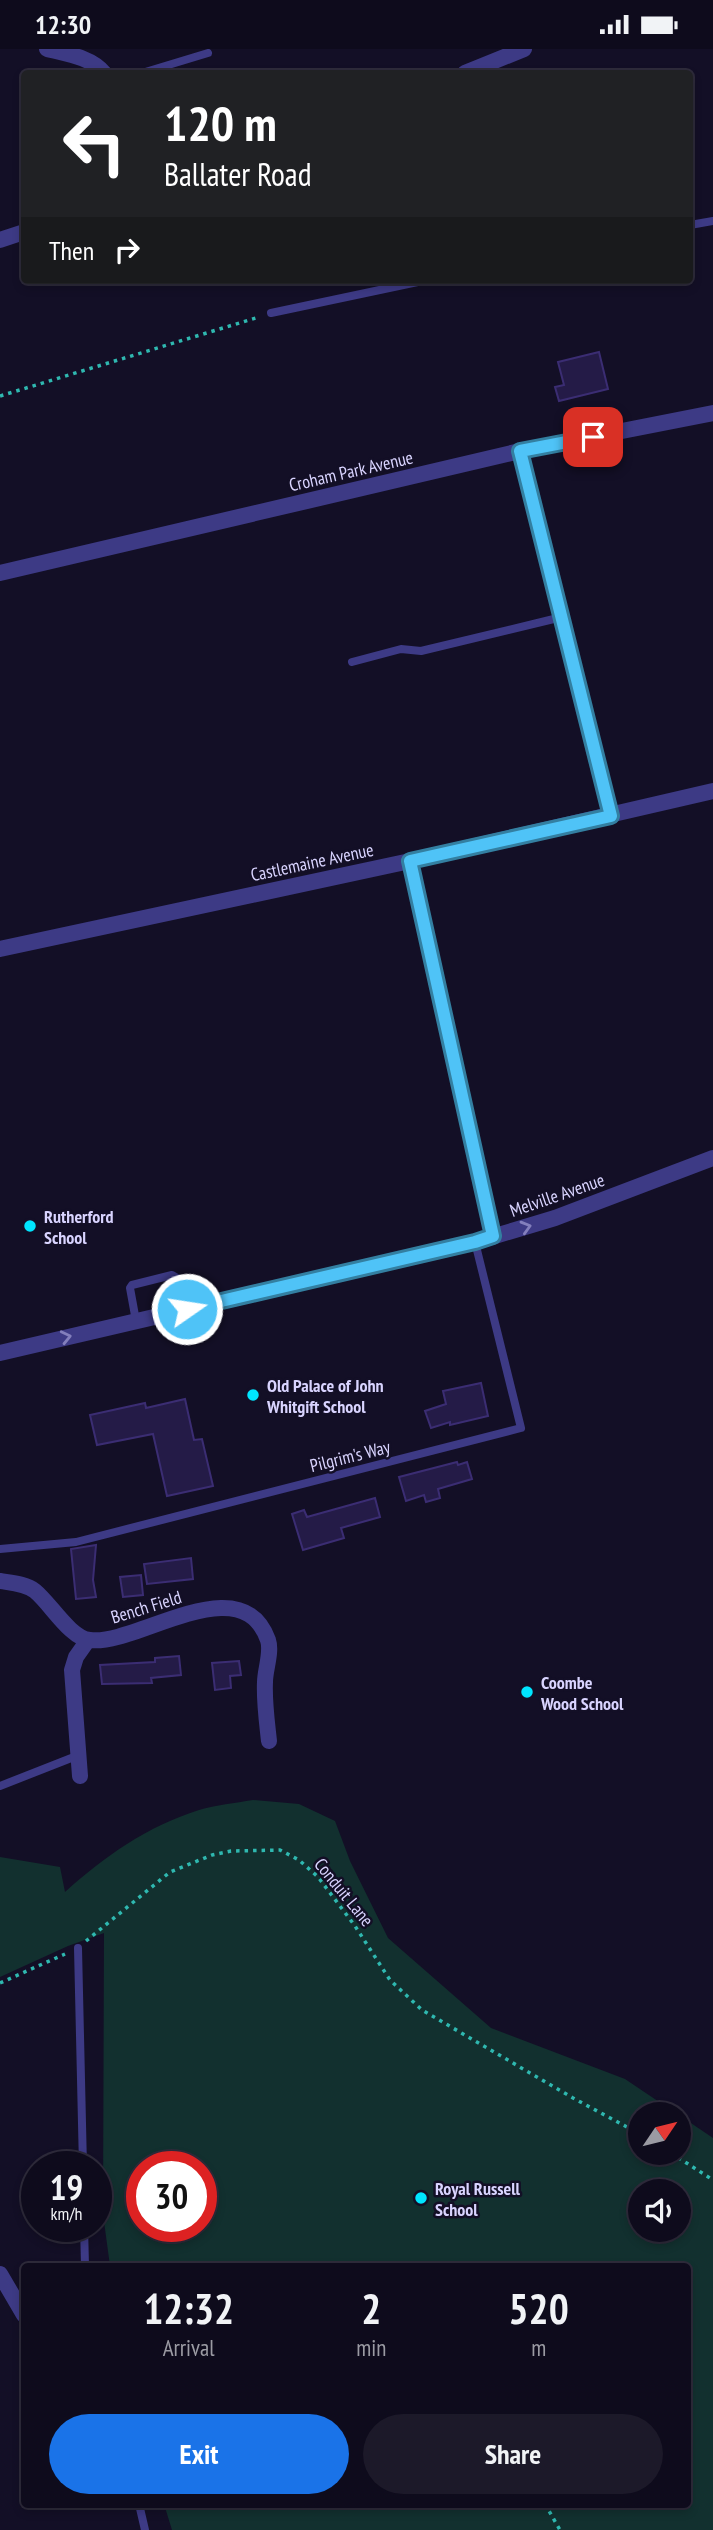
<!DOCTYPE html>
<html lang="en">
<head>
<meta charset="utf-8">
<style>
	:root { --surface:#0e0b1c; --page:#1c1929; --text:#f1f3f6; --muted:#9b9ba3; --line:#2e2b3b; --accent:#1a73e8 }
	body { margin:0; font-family:"PT Sans Narrow",sans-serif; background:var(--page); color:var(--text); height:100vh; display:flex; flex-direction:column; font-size:26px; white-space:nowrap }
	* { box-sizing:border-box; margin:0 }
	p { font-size:23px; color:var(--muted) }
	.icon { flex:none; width:38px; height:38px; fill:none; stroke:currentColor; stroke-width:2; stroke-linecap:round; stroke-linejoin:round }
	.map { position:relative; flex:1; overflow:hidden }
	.details { position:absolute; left:21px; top:2214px; width:670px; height:245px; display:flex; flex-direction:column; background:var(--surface); border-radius:7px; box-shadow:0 4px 10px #0003,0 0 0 2px var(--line) }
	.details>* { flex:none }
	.guide { position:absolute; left:21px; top:21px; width:672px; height:214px; border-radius:7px; box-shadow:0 4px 10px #0003,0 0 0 2px var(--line); background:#202124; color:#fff; overflow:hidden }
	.needle { width:46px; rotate:55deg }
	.tools { position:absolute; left:628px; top:2053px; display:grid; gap:14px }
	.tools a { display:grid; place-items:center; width:63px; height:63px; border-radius:50%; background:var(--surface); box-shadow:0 4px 10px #0003,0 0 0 2px var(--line); font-size:35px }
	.speed { position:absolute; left:21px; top:2102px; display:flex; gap:14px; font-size:35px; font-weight:700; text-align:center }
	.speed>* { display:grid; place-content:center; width:91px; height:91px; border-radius:50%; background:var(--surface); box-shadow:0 4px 10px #0003,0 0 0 2px var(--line); line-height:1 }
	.speed small { font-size:18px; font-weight:400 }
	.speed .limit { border:10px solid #d22; background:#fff; color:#111 }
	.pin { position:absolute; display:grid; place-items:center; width:60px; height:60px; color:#fff; margin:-30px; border-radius:14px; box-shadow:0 4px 10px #0006 }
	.me { position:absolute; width:77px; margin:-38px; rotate:77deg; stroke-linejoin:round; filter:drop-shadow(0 0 5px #0008) }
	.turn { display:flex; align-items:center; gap:24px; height:147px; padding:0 28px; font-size:32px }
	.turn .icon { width:91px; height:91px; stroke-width:2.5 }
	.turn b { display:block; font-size:49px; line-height:60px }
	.then { display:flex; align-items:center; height:66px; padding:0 28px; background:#0003; gap:14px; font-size:26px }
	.eta { display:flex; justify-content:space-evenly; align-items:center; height:119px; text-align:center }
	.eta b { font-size:42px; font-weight:600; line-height:49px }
	.primary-button { display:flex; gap:14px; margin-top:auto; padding:14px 28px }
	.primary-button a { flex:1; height:80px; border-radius:42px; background:var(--accent); color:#fff; font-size:28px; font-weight:600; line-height:80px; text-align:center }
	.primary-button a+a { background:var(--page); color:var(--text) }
	.status { display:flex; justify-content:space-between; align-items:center; height:49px; padding:0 35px; background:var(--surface); direction:ltr }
	.status svg { height:19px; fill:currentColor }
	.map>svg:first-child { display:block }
	.green { fill:#12302f; fill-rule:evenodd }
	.building { fill:#241b47; stroke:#3b2d73; stroke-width:2 }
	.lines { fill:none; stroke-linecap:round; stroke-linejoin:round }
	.path { stroke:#2fb8b0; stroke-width:3.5; stroke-dasharray:3.5 5; stroke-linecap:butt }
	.service { stroke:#3d3a85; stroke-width:8 }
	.minor { stroke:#3d3a85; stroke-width:16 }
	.oneway { stroke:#837fbc }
	.route-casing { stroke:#337fa1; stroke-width:18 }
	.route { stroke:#4fc3f7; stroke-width:12 }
	.poi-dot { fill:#00e5ff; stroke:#130f26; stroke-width:2.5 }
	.labels { text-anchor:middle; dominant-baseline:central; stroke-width:5; stroke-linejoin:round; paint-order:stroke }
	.street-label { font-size:18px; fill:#d9d4ff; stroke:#130f26 }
	.poi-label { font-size:18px; font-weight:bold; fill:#d9d4ff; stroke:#130f26; text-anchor:start }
</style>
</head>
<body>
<div class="status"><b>12:30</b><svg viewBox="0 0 49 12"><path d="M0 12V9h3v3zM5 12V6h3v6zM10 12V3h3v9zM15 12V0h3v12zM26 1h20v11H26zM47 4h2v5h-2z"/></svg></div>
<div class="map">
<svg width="713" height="2481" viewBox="0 0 713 2481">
	<rect width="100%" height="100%" fill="#130f26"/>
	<!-- green -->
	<path class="green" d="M253 1751 299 1755 335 1772 350 1812 388 1889 491 1979 625 2030 677 2065H640V2104H679V2066L713 2089V2481H172L164 2455H688V2217H110L103 2165 104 1884 68 1897 0 1928V1808L60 1818 65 1843C105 1807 148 1777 199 1761 216 1756 235 1754 253 1751ZM142 2118H201V2177H142ZM640 2142H679V2180H640Z"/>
	<!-- building -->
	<path class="building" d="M599 303 608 340 559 352 555 338 564 336 558 313Z
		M481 1334 488 1367 450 1376V1373L431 1379 425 1362 446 1355 443 1342Z
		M185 1350 194 1391 202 1390 213 1437 167 1447 153 1385 97 1396 90 1366 145 1354 146 1359Z
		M457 1413 458 1416 467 1413 472 1430 438 1440 440 1449 426 1453 424 1446 406 1452 399 1428Z
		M375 1449 380 1468 341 1479 344 1489 303 1501 292 1465 304 1461 307 1468Z
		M96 1496 93 1531 96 1548 76 1550 71 1500Z
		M191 1509 193 1530 147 1535 144 1515Z
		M141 1526 143 1546 123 1548 120 1528Z
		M179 1607 181 1626 151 1629 152 1634 102 1635 100 1616 155 1613V1609Z
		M239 1612 241 1626 230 1627 231 1639 215 1641 212 1614Z"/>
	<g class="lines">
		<!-- path -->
		<path class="path" d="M0 347 259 268
			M86 1892 170 1823 212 1806 231 1802 280 1801 299 1811 318 1828 355 1877 390 1931 422 1961 573 2049 640 2085
			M0 1934 65 1905
			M671 2104 713 2131
			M545 2455 560 2481"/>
		<!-- service -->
		<path class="service" d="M142 24 208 4
			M690 176 713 172
			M271 264 427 231
			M352 613 401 600 421 602 562 568
			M136 1272 130 1239 132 1236 172 1226 179 1230 187 1260
			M0 1500 76 1493 521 1379 475 1193
			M0 1737 79 1706
			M78 1899 83 2118
			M84 2177 85 2217
			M139 2455 145 2481"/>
		<!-- minor -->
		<path class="minor" d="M47 0C67 5 91 8 104 24
			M465 24 524 0
			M0 191 24 183
			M520 402 611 767
			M0 524 520 402 713 364
			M410 812 493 1187
			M0 900 410 812 713 742
			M0 1304 475 1193 555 1169 713 1109
			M0 1532C12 1534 26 1535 35 1542 51 1555 70 1589 90 1591 137 1597 241 1516 268 1591 272 1603 265 1621 265 1633 264 1653 267 1673 269 1692
			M80 1727 72 1621 76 1608 88 1591
			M0 2225 24 2266"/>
	</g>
	<!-- one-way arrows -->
	<defs><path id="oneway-chevron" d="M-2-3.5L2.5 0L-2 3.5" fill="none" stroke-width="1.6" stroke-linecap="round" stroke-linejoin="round" transform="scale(1.75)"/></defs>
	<g class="oneway">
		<use href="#oneway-chevron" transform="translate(526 1178) rotate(-16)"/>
		<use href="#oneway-chevron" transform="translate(66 1288) rotate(-13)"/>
	</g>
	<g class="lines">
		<defs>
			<path id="route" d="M187 1260 475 1193 493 1187 410 812 611 767 520 402 593 388"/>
		</defs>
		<!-- route casing -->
		<use href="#route" class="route-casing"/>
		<!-- route -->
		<use href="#route" class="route"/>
	</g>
	<!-- markers -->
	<g class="poi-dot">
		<circle cx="30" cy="1177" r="7"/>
		<circle cx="253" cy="1346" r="7"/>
		<circle cx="527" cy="1643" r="7"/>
		<circle cx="421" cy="2149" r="7"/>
	</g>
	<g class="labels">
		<!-- street labels -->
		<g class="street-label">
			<text transform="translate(351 422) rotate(-13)">Croham Park Avenue</text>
			<text transform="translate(312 813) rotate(-12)">Castlemaine Avenue</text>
			<text transform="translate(557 1146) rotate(-19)">Melville Avenue</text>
			<text transform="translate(350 1407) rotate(-14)">Pilgrim's Way</text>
			<text transform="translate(146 1558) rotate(-17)">Bench Field</text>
			<text transform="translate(344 1843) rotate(51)">Conduit Lane</text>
		</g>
		<!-- poi labels -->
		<g class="poi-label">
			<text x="44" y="1167">Rutherford<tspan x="44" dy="21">School</tspan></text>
			<text x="267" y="1336">Old Palace of John<tspan x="267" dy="21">Whitgift School</tspan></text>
			<text x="541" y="1633">Coombe<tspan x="541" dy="21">Wood School</tspan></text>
			<text x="435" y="2139">Royal Russell<tspan x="435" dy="21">School</tspan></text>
		</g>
	</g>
</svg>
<div class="tools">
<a><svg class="needle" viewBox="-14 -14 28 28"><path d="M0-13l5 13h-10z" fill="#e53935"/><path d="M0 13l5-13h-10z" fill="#9b9ba3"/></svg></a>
<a><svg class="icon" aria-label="sound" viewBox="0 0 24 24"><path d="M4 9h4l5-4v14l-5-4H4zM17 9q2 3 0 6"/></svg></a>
</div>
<div class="speed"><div>19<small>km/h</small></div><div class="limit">30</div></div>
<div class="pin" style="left:593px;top:388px;background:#d93025"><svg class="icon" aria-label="arrive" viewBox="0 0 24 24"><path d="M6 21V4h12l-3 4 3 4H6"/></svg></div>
<svg class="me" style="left:187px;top:1260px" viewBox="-20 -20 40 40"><circle r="17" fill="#4fc3f7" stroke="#fff" stroke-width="3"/><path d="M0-11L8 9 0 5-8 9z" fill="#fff"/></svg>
<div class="guide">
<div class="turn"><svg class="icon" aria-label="left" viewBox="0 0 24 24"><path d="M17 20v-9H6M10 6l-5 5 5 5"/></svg><div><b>120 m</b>Ballater Road</div></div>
<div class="then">Then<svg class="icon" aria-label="right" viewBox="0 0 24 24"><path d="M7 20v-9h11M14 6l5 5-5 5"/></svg></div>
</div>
<section class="details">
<div class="eta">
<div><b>12:32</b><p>Arrival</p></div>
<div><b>2</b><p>min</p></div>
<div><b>520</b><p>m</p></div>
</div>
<div class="primary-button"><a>Exit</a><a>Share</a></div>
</section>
</div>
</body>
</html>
